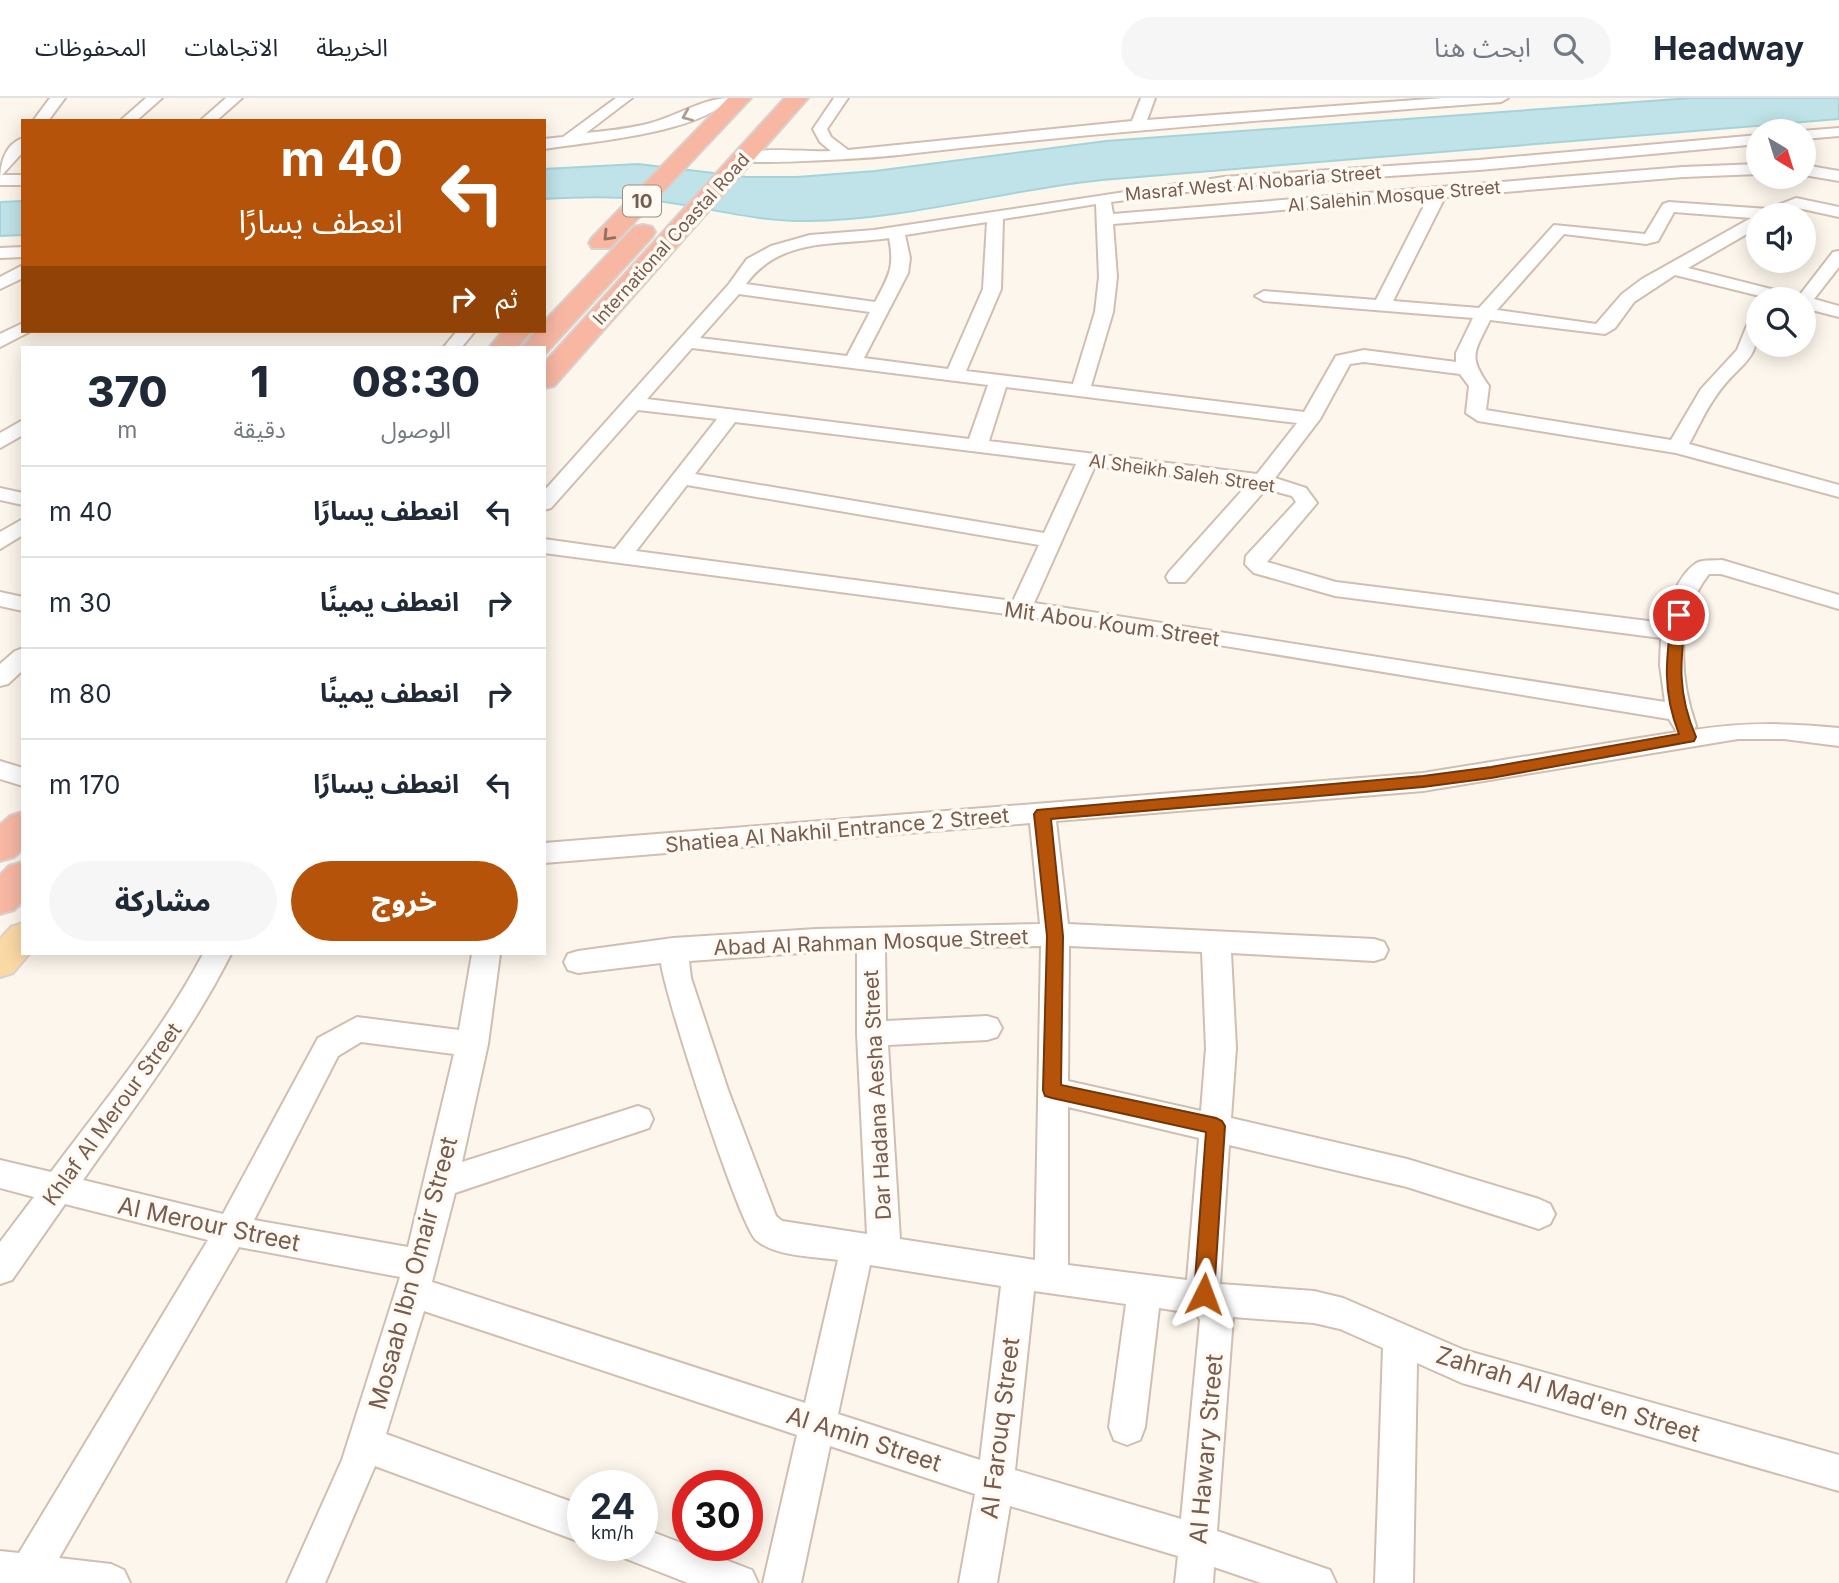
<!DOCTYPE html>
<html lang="ar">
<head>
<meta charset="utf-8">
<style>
	:root { --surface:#fff; --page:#f6f6f7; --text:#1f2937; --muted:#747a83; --line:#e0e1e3; --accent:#b45309 }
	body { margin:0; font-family:Inter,"Noto Sans Arabic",sans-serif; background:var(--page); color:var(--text); direction:rtl; height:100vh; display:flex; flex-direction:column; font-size:26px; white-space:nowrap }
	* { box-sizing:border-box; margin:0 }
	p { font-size:23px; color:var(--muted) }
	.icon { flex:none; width:38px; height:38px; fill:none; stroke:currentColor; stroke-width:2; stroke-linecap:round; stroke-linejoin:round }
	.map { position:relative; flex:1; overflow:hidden; direction:ltr }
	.panel { position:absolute; left:21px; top:248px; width:525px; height:609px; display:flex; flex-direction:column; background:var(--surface); border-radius:0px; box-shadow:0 4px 18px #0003; direction:rtl }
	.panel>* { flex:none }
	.guide { position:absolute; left:21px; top:21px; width:525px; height:214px; border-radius:0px; box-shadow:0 4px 18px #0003; direction:rtl; background:#b45309; color:#fff; overflow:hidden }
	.needle { width:46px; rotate:142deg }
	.controls { position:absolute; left:1746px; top:21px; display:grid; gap:14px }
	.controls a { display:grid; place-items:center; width:70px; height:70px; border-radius:50%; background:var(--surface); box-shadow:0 4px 18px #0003; font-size:35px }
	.speed { position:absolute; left:567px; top:1372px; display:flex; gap:14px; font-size:35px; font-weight:700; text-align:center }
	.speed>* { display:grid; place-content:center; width:91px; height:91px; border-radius:50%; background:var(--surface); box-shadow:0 4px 18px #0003; line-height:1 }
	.speed small { font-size:18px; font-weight:400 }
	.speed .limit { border:10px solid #d22; background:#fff; color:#111 }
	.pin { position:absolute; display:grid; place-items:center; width:60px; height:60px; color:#fff; margin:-30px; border:4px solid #fff; border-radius:50%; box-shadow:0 2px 7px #0007 }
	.me { position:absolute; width:77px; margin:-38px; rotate:3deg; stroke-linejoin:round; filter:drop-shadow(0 0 5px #0008) }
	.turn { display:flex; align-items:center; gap:24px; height:147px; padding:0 28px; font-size:32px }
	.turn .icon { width:91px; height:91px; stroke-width:2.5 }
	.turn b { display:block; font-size:49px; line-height:60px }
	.then { display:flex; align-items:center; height:66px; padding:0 28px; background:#0003; gap:14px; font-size:26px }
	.eta { display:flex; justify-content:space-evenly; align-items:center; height:119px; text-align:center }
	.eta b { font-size:42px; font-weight:800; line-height:49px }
	.cta { display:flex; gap:14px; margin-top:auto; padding:14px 28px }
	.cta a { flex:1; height:80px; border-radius:42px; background:var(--accent); color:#fff; font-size:28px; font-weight:800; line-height:80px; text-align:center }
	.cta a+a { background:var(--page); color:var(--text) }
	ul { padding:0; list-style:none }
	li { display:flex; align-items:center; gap:21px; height:91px; padding:0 28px; border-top:2px solid var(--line) }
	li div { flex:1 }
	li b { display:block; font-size:26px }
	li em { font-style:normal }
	header { display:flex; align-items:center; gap:42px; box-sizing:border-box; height:98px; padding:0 35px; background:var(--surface); border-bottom:2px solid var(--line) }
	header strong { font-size:33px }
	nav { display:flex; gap:38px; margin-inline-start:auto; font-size:24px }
	.search { width:490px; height:63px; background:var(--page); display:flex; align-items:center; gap:18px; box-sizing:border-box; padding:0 24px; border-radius:38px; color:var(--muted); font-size:26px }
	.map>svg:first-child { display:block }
	.water { fill:#bfe3e8; stroke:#a5d3da; stroke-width:2 }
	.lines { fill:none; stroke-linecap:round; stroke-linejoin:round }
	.minor-casing { stroke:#d1beb0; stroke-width:4 }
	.major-casing { stroke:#dad1cd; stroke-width:4 }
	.highway-casing { stroke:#dad1cd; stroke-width:4 }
	.minor { fill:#fff; fill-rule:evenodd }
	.major { fill:#fbd9a5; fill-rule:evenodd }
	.highway { fill:#f7b7a3; fill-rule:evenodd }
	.oneway { stroke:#af9d94 }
	.oneway2 { stroke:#936e5e }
	.route { fill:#b45309; stroke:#753606; stroke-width:2 }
	.labels { text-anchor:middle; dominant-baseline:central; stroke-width:7; stroke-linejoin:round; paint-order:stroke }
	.far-street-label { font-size:18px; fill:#7a5c4d; stroke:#fffaf3 }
	.shield { fill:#fffaf3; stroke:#a28b7f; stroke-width:2 }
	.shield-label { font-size:19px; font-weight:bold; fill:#7a5c4d }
	.street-label { font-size:21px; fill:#7a5c4d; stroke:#fffaf3 }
	.near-street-label { font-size:24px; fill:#7a5c4d; stroke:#fffaf3 }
</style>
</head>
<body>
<header>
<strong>Headway</strong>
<div class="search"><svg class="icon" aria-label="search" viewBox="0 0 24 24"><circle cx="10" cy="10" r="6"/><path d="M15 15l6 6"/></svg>ابحث هنا</div>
<nav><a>الخريطة</a><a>الاتجاهات</a><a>المحفوظات</a></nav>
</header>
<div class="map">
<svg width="1839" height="1485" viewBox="0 0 1839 1485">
	<rect width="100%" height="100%" fill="#fdf6ec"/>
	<!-- water -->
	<path class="water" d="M1691 0H1839V21L1102 82C1004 92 907 122 808 123 752 124 696 106 640 101 608 98 576 99 544 101V71L638 66 747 79H797L875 73 1106 43Z
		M23 103V137L0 138V104Z"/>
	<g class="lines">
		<defs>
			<path id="minor" d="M50 0H65L48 23H33Z
				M146 0H162L136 23H120Z
				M226 0H242L216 23H200Z
				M616 0H632L586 35C606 33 627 31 647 26 676 19 702 0 731 0 697 36 593 43 544 51V41L563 39Z
				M834 0H848L827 31 831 39 848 52 1132 23 1141 0H1155L1147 22 1443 0H1508L1501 4C1303 19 1105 33 907 56 886 59 742 69 734 61 751 46 807 55 831 53L820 44 813 31Z
				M1839 30V38L1804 41V33H1801Z
				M1759 37V46L1479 72 1224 89 1111 104 1113 116 1683 69 1759 66V76L1683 79 1445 99 1393 203 1479 210 1554 127 1645 136 1663 106 1669 104 1768 111 1796 100 1839 109V119L1798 110 1781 117H1759V129L1688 170 1799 198 1833 154 1839 153V169L1814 201 1839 208V219L1804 210V201H1772L1675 177 1634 204 1615 230 1605 236 1490 222C1475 254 1467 257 1489 288L1486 312 1671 342 1701 291 1737 252 1750 220 1759 215C1759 269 1742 260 1716 298 1705 313 1698 330 1689 346L1839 387V399L1676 355 1478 323 1466 315 1469 288 1460 276 1364 264 1350 266 1320 321 1275 380 1306 390 1317 405 1267 464 1336 484 1664 525C1669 506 1677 479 1695 466 1701 461 1714 463 1722 462L1839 497V511L1721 476H1709C1675 519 1679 579 1696 628L1694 632C1744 624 1789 625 1839 630V648L1784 641H1738L1423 693 1056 723 1068 826 1374 841 1384 844 1388 852 1384 860 1374 863 1231 855 1236 950 1231 1020 1407 1061 1539 1101 1550 1106 1555 1116 1550 1126 1539 1131 1407 1089 1229 1047 1220 1186 1314 1193 1343 1200 1464 1252 1839 1357V1393L1462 1285 1417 1265 1413 1485H1375L1383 1250 1340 1231 1314 1225 1233 1219 1217 1433 1330 1472 1336 1485H1261L1214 1469 1213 1485H1175L1178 1458 1010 1408 997 1485H959L975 1396 830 1348 801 1485H763L797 1337 424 1213 386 1336 583 1408V1445L375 1368 325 1485H287L342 1362 400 1179 239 1149 59 1460 111 1466 124 1472 130 1485H0V1453L19 1455 208 1142 65 1106 12 1182 0 1186V1144L34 1099 0 1090V1062L51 1074C104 1003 162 934 203 856H231C190 937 135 1008 83 1082L223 1116 318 940 357 919 459 932 472 856H500L488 946 462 1064 638 1008 649 1012 653 1021 649 1030 455 1095 432 1184 805 1305 838 1162C812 1158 776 1159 756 1142 739 1126 665 898 661 865L578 875 568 872 564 864 568 856 578 853 673 840 816 831 1040 826 1030 725 544 765V745L1423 675 1677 634 1669 621 1128 532 544 455V441L615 451 717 321 638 312 551 410 544 412V393L729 186 747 161 771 148 810 137 874 132 1224 79 1479 62ZM1428 100 1376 202 1264 193 1255 198 1264 203 1473 220 1456 255V264L1364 252 1336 258 1304 314 1091 288 1113 214 1117 179 1113 126ZM1096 106 1099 179 1095 214 1073 286 966 273 1001 191 1003 121ZM1674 114 1751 120 1642 181 1622 196 1596 226 1497 212 1564 136 1646 146 1658 143ZM987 124 983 191 948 271 864 260 908 175 910 160 905 137ZM889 140C895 169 889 178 875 204L746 186C781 138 837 148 889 140ZM739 196 870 214 847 258 700 240ZM692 250 988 287 969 341 647 301ZM1006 289 1297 325 1257 376 989 343ZM735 324 1076 366 1044 435 695 376ZM1095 368 1247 387 1169 474 1166 479 1169 484H1185L1266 391 1292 398 1296 404 1246 458 1245 466 1254 475 1335 498 1661 540 1660 567 1665 604 1034 505ZM687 387 1039 447 1013 503 636 453ZM1041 848 1035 1162 900 1141 888 947 987 942 997 939 1002 930 997 921 987 918 886 923 885 850ZM1069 848 1202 854 1206 950 1201 1013 1068 983ZM857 851V936L867 1136 782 1123 776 1118 728 992 691 880 689 863ZM361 944 454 956 408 1149 254 1122 338 958ZM1068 1009 1199 1040 1187 1182 1068 1167ZM870 1167 1001 1188 980 1362 838 1316ZM1034 1193 1126 1206 1109 1329 1114 1342 1127 1347 1140 1342 1145 1329 1159 1210 1197 1216 1200 1222 1181 1421 1015 1372Z
				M23 40V54L2 77H23V87H0C0 68 3 47 23 40Z
				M1804 67 1839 73V83L1804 77Z
				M23 149V159L0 160V150Z
				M23 167V180L0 191V179Z
				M23 225V233L29 234 0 249V236Z
				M457 233H475L461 250H443Z
				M23 322V337L0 350V335Z
				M0 390 23 395V407L0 402Z
				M23 421V437L0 451V434Z
				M0 494 23 499V513L0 508Z
				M23 550V572L8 586 0 588V566L15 553Z
				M0 663 23 670V688L0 681Z
				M642 1430 752 1472 758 1485H688L624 1460 618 1447H642Z"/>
			<path id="major" d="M23 825V856H29L13 875 0 879V841L11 829Z"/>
			<path id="highway" d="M728 0H751L610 150H592L589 145 592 140Z
				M785 0H808L554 288 544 290V265Z
				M643 127 652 129 655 134 652 139 545 256 544 250H522L536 233H544V224L634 129Z
				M503 233H531L517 250H489Z
				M23 714V751L14 759 0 763V727L10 718Z
				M23 764V803L14 812 0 816V777L9 768Z"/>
		</defs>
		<!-- minor casing -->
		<use href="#minor" class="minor-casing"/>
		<!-- major casing -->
		<use href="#major" class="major-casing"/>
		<!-- highway casing -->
		<use href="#highway" class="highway-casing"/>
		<!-- minor -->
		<use href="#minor" class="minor"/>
		<!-- major -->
		<use href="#major" class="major"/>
		<!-- highway -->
		<use href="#highway" class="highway"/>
	</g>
	<!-- one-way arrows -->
	<defs><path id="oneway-chevron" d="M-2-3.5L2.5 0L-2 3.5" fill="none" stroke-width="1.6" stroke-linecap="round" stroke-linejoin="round" transform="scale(1.75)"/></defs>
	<use class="oneway" href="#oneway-chevron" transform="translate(687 18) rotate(157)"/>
	<use class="oneway2" href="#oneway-chevron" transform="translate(608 138) rotate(134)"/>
	<!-- route -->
	<path class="route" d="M1679 513 1686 517C1680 564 1677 595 1696 639L1694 643 1491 680 1423 689 1051 721 1063 838 1061 987 1216 1020 1222 1023 1225 1028 1214 1196 1211 1203 1204 1205 1197 1203 1194 1196 1206 1034 1052 1000 1045 998 1043 992 1047 838 1034 716 1037 712 1423 678 1491 669 1679 636C1662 593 1666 561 1672 517Z"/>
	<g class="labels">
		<!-- far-street labels -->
		<g class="far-street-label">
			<text transform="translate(1253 85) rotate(-5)">Masraf West Al Nobaria Street</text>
			<text transform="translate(1394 98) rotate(-5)">Al Salehin Mosque Street</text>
			<text transform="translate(671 141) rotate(-48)">International Coastal Road</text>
			<text transform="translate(1182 375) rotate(8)">Al Sheikh Saleh Street</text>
		</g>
		<!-- shield labels -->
		<rect class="shield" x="623" y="87.5" width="38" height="31" rx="5"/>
		<g class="shield-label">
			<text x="642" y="103">10</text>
		</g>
		<!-- street labels -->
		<g class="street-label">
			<text transform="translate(1112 526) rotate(8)">Mit Abou Koum Street</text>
			<text transform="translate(837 732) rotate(-5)">Shatiea Al Nakhil Entrance 2 Street</text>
			<text transform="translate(871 844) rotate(-2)">Abad Al Rahman Mosque Street</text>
			<text transform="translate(877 997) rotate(-93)">Dar Hadana Aesha Street</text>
			<text transform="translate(112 1016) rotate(-54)">Khlaf Al Merour Street</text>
		</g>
		<!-- near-street labels -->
		<g class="near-street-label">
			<text transform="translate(209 1126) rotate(12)">Al Merour Street</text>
			<text transform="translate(413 1175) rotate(-75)">Mosaab Ibn Omair Street</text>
			<text transform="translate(1568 1296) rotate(17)">Zahrah Al Mad'en Street</text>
			<text transform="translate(1000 1330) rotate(-83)">Al Farouq Street</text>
			<text transform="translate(864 1341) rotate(18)">Al Amin Street</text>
			<text transform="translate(1206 1351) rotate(-85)">Al Hawary Street</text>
		</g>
	</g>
</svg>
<div class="controls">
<a><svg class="needle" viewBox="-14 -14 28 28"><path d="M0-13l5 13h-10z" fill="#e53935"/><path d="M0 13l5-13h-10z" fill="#747a83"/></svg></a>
<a><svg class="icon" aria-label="sound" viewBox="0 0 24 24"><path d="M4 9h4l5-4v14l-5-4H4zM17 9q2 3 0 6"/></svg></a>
<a><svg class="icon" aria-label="search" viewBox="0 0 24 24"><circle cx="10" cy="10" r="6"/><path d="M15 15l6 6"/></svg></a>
</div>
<div class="speed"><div>24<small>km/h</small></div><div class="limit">30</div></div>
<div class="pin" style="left:1679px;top:517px;background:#d93025"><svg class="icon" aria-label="arrive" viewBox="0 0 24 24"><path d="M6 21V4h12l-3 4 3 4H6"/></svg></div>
<svg class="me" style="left:1204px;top:1196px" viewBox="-20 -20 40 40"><path d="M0-17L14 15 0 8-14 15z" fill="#b45309" stroke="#fff" stroke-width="4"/></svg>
<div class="guide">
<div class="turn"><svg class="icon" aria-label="left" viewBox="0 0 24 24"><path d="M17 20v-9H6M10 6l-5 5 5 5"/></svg><div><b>40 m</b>انعطف يسارًا</div></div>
<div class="then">ثم<svg class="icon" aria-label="right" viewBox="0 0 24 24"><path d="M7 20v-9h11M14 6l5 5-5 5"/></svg></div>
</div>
<section class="panel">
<div class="eta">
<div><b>08:30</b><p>الوصول</p></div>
<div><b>1</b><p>دقيقة</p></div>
<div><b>370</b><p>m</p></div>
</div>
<ul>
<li><svg class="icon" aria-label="left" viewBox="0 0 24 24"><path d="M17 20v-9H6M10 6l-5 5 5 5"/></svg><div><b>انعطف يسارًا</b></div><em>40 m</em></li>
<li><svg class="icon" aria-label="right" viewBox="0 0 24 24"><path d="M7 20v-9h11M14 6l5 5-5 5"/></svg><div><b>انعطف يمينًا</b></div><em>30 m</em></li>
<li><svg class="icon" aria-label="right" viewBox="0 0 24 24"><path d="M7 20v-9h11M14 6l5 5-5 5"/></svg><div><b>انعطف يمينًا</b></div><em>80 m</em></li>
<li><svg class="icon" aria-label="left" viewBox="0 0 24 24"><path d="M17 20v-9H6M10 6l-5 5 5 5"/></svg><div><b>انعطف يسارًا</b></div><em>170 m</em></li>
</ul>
<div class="cta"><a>خروج</a><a>مشاركة</a></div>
</section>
</div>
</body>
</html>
